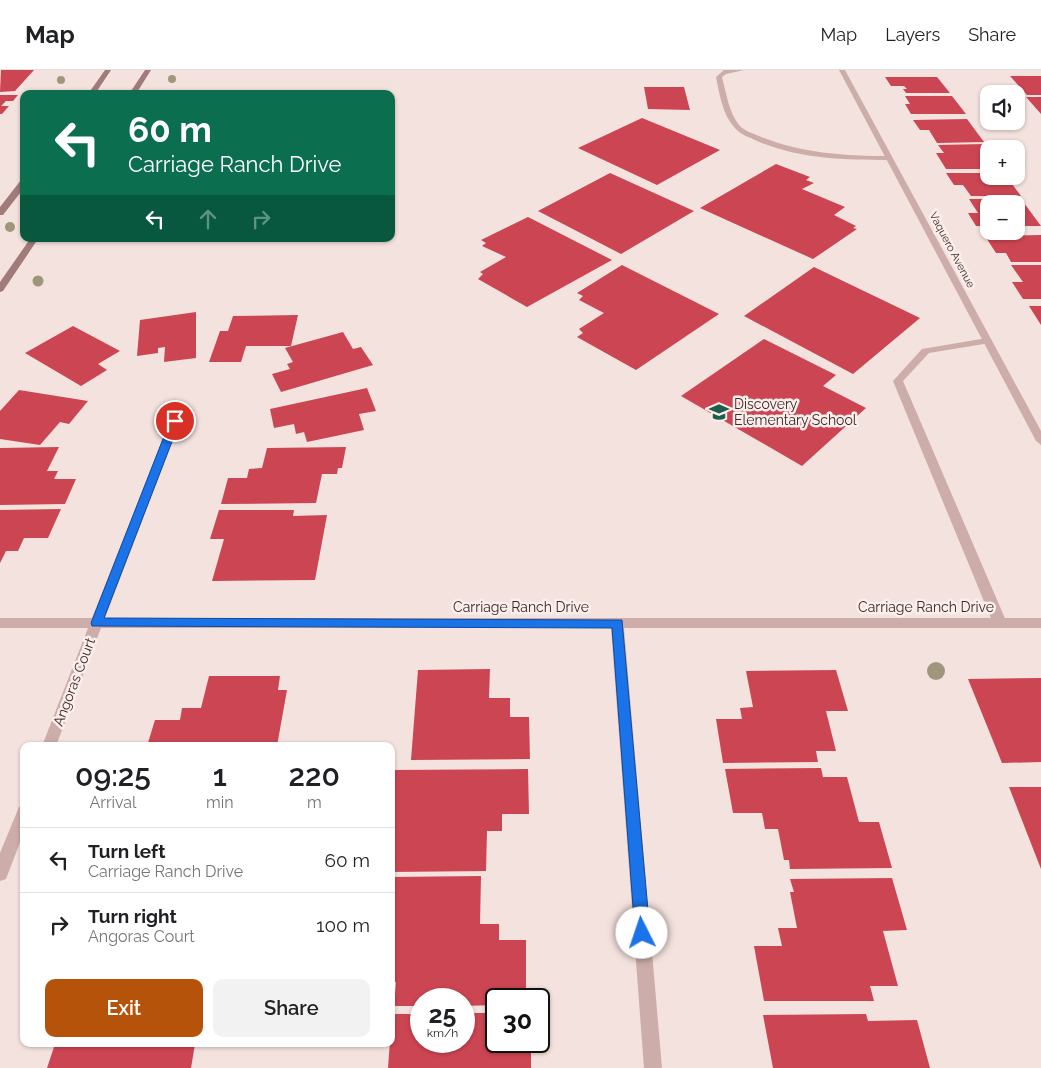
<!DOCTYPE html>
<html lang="en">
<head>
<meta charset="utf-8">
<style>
	:root { --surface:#fff; --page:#f2f2f2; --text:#202124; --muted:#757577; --line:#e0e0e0; --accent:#b45309 }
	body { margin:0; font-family:Raleway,sans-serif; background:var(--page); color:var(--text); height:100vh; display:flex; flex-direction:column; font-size:19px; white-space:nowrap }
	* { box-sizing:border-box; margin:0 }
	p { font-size:16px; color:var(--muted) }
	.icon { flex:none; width:28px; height:28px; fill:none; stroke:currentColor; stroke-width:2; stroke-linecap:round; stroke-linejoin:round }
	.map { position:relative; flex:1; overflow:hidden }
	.side { position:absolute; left:20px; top:672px; width:375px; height:305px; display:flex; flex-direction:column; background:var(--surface); border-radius:10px; box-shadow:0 1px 4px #0004 }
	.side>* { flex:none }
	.hud { position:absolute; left:20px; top:20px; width:375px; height:152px; border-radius:10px; box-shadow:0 1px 4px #0004; background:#0b6e4f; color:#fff; overflow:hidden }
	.tools { position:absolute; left:980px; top:15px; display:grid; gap:10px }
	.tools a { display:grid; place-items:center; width:45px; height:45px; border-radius:10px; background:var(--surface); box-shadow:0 1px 4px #0004; font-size:25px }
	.speed { position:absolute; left:410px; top:918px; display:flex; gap:10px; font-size:25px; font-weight:700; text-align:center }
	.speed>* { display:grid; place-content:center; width:65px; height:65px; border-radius:50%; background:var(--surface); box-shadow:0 1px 4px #0004; line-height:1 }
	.speed small { font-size:12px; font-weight:400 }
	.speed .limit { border:2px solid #111; border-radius:8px; background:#fff; color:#111 }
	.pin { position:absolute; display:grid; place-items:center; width:42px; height:42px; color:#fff; margin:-21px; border:2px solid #fff; border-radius:50%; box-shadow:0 1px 5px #0007 }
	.me { position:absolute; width:55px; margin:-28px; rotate:356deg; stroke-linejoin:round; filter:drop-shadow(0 0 4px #0008) }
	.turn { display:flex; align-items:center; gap:18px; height:105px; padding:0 25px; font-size:22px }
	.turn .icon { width:65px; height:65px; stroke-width:2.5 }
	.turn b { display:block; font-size:35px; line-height:42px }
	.lanes { display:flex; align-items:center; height:48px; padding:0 25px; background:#0003; justify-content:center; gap:25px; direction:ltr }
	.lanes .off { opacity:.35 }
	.eta { display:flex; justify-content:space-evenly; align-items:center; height:85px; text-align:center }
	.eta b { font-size:30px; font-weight:600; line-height:35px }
	.cta { display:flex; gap:10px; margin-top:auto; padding:10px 25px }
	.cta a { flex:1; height:58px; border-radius:10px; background:var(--accent); color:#fff; font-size:20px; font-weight:600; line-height:58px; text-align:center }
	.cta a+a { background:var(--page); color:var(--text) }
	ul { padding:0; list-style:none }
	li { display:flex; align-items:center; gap:15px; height:65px; padding:0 25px; border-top:1px solid var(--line) }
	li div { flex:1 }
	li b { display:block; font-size:19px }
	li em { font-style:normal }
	header { display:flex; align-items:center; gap:30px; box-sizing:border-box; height:70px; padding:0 25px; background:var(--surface); border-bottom:1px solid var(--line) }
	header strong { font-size:24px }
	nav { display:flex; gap:28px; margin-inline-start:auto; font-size:18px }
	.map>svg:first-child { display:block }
	.building { fill:#cc4552 }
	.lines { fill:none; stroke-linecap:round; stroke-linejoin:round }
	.service { fill:#cdada9; fill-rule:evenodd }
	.minor { fill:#cdada9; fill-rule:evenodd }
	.secondary { fill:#a17b7a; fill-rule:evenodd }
	.tree { fill:#9f977c }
	.route { fill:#1a73e8; stroke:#114b97 }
	.labels { text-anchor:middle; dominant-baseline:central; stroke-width:5; stroke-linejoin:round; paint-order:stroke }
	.far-street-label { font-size:11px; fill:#3a292a; stroke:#fbeeeb }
	.poi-label { font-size:14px; fill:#3a292a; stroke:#fbeeeb; text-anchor:start }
	.street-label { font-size:14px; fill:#3a292a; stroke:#fbeeeb }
</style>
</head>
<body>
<header>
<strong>Map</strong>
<nav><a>Map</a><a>Layers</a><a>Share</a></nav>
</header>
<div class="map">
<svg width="1041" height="998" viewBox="0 0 1041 998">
	<rect width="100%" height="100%" fill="#f4e2de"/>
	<!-- building -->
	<path class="building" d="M1 0H34L15 21 0 22Z
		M1010 6H1041V25H1027Z
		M885 7H937L950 23H906L903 19H907L904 16H891Z
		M644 17H684L690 40 648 39Z
		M0 25H18L13 31H6L1 36H9L2 44H0Z
		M905 26H952L966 44H911L905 34H910Z
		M1026 27H1041V44Z
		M642 48 720 80 657 115 578 78Z
		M967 49 984 72 937 73 929 60H920L913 50Z
		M985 74 989 79V99H946L936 83H944L938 75Z
		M776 94 810 107 806 110 814 113 802 119 845 137 834 145 856 156 853 158 857 159 813 189 700 138Z
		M610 103 694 141 621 184 538 141Z
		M946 103H989V106H1006L1021 126H971L963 115H954Z
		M969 129H1021L1041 156H1016V134H989V156H976L968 143H978Z
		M528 147 612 190 527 237 478 209 483 204 480 202 506 187 482 176 486 173 481 170Z
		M1041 165V192H1011L1006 183H996L985 166Z
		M622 195 719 244 636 300 577 267 583 263 579 259 604 243 579 230 583 226 577 223Z
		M1011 195H1041V229H1023L1012 212H1023Z
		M814 197 920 248 853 304 744 246Z
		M1029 236H1041V255Z
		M196 242V288L164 292 165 277 158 278V283L137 286 140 250Z
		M298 245 291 276H246L241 292H209L220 261H228L233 246Z
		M73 256 120 281 98 294 107 300 81 316 25 283Z
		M343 262 353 279 361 277 373 295 281 322 272 304 290 299 287 294 293 292 285 278Z
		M764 269 836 305 823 316 866 338 802 396 681 326Z
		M367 318 376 341 359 344 364 360 307 372 304 362 296 364 294 354 274 358 270 339Z
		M19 320 88 331 69 354 60 352 40 375 0 369V341Z
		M59 377 47 401H58L54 409H76L65 434 0 435V378Z
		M346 377 342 398H338L337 404H322L316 433 221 434 228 408H247L249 399 262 398 267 378Z
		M61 439 48 468H24L18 481H6L0 493V440Z
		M219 440H294L293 446 327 445 315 510 212 511 224 469H210Z
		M490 599 489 628H510V647H529L530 689 411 690 418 600Z
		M836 600 848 641H826L836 681H816L818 692 723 693 716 649H742L740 638 753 637 746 601Z
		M209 606H280L278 620H287L277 676H147L155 650H180L182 638H201Z
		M1041 608V692L1002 693 968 609Z
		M821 698 823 707H847L859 752H879L892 798 790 799 789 790H784L778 759H765L762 743H733L725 699Z
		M528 699 529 744H502V761H487L486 801 391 802V700Z
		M1009 717H1041V799Z
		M481 806 480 854H499V870H526V929H496V935L464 936V929H421V936H394L396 912H391V807Z
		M892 808 907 860 883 861 898 916H870L874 931H764L754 876H782L778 858H797L790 822H794L790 809Z
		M464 943H496V971H531V998H388L392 944H421V971H464Z
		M866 944 868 951 917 950 930 998H773L763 945Z
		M55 974H195L191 998H47Z"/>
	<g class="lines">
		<!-- service -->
		<path class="service" d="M744 0 726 4 722 7C726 22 729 43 739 55 744 61 752 63 759 66 801 83 844 86 889 86L893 88 889 90C844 90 799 89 757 71 749 67 739 64 734 57 723 45 719 23 716 7L724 0Z
			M987 268 992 271 990 273 929 283 903 311 1007 553 1005 557H995L993 553 893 311 922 279Z"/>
		<!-- minor -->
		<path class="minor" d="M839 0H845L1041 361V375L1036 371Z
			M175 347 180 351 105 548H1041V558H624L662 998H644L611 558H101L56 676H42L88 558H0V548H92L170 351Z
			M24 735V762L6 809 0 811V783L19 737Z"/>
		<!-- secondary -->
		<path class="secondary" d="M105 0H111L95 24H88Z
			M145 0H151L136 24H129Z
			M21 110H24V118L3 145H0V137Z
			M30 169H38L3 221 0 222V212Z"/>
	</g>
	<!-- trees -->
	<g class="tree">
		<circle cx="172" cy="9" r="4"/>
		<circle cx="61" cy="10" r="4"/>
		<circle cx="10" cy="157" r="5"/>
		<circle cx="38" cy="211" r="5.5"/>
		<circle cx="936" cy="601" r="9"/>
	</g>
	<!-- route -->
	<path class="route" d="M175 348 180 351 104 548 622 550 650 863 648 868 642 870 637 868 635 863 612 558 92 556 91 553 170 351Z"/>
	<!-- icons -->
	<defs>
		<symbol id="school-bare" viewBox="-9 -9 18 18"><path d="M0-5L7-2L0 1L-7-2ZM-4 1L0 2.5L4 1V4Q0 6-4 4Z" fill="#1c5e4c" stroke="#fbeeeb" stroke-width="2.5" paint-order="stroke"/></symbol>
	</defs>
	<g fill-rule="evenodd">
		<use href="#school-bare" x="705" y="328" width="28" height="28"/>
	</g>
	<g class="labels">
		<!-- far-street labels -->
		<g class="far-street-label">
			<text transform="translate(952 180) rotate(62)">Vaquero Avenue</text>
		</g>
		<!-- poi labels -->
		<g class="poi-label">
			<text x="734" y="334">Discovery<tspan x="734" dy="16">Elementary School</tspan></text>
		</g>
		<!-- street labels -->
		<g class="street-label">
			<text x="521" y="537">Carriage Ranch Drive</text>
			<text x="926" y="537">Carriage Ranch Drive</text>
			<text transform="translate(74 612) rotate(-69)">Angoras Court</text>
		</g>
	</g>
</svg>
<div class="tools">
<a><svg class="icon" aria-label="sound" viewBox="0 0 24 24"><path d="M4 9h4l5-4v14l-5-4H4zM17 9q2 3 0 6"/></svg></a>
<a>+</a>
<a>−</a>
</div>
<div class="speed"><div>25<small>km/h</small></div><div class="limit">30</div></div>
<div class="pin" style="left:175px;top:351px;background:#d93025"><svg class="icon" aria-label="arrive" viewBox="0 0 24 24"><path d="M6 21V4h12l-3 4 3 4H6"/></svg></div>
<svg class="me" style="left:642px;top:863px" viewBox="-20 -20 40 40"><circle r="19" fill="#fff"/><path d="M0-13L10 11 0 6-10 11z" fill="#1a73e8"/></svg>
<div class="hud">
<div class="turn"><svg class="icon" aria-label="left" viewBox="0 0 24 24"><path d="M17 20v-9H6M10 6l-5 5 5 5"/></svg><div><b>60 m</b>Carriage Ranch Drive</div></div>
<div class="lanes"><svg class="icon" aria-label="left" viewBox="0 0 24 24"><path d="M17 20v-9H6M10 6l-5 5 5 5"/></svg><svg class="icon off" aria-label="ahead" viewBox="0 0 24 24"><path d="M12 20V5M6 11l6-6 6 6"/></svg><svg class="icon off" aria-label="right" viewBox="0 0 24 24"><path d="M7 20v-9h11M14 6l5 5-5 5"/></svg></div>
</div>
<section class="side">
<div class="eta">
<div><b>09:25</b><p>Arrival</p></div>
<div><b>1</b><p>min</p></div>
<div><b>220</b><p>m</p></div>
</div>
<ul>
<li><svg class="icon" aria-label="left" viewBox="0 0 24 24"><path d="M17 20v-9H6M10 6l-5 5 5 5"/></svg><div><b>Turn left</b><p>Carriage Ranch Drive</p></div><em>60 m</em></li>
<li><svg class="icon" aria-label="right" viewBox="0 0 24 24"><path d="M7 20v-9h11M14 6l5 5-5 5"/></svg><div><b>Turn right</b><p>Angoras Court</p></div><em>100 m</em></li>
</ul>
<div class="cta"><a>Exit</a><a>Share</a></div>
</section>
</div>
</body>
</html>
